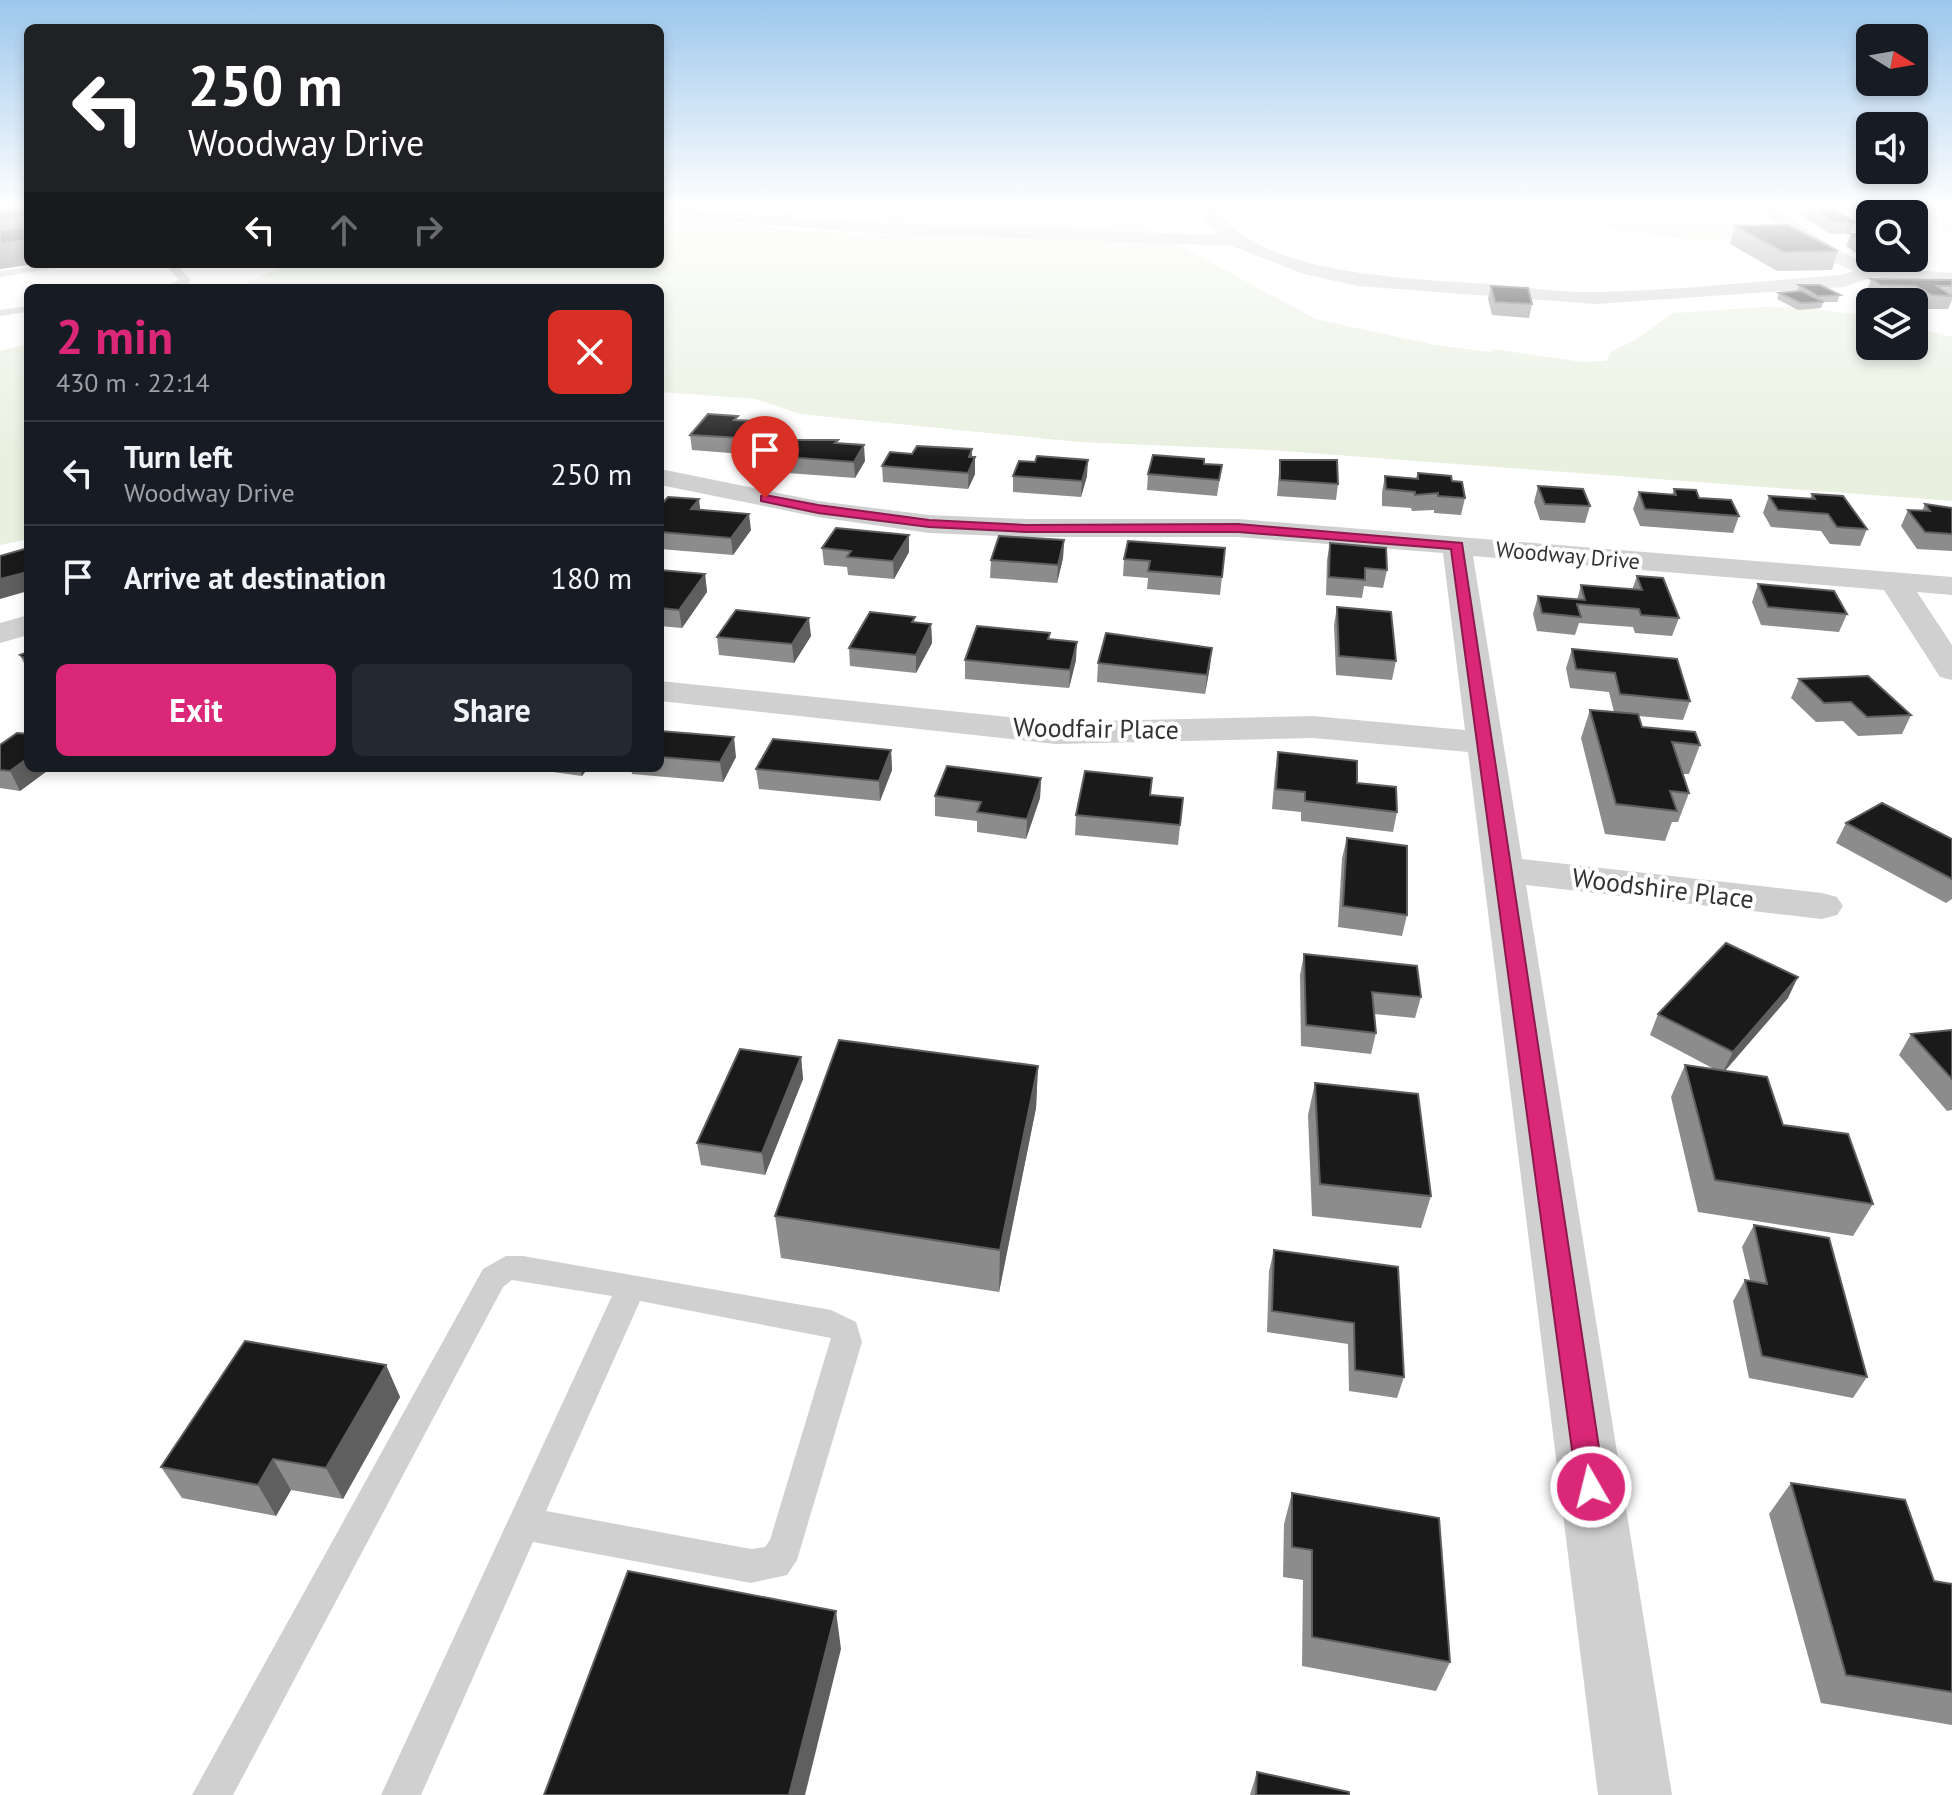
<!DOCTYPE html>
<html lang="en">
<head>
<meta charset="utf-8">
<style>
	:root { --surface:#171b24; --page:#242831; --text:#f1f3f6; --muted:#9ea1a6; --line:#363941; --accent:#db2777 }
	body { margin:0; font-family:"PT Sans",sans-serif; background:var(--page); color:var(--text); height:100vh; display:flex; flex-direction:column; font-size:30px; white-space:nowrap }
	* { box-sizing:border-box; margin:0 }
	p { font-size:26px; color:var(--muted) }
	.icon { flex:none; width:44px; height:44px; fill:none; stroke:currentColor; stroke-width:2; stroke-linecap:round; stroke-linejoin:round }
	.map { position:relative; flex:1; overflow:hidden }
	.details { position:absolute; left:24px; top:284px; width:640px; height:488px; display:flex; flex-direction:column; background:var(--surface); border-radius:12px; box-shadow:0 4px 12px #0003 }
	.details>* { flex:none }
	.guide { position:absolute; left:24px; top:24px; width:640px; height:244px; border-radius:12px; box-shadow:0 4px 12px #0003; background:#202124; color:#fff; overflow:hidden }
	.needle { width:52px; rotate:101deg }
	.fabs { position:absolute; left:1856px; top:24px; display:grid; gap:16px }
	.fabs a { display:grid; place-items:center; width:72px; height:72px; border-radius:12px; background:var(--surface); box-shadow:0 4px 12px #0003; font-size:40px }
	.pin { position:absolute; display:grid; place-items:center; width:68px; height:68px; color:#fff; margin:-82px -34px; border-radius:50% 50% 50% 0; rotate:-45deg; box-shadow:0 0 8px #0007 }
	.pin .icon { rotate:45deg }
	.me { position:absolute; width:88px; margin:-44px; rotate:352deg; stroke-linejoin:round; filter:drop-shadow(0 0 6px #0008) }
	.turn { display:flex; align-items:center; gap:28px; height:168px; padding:0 32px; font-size:36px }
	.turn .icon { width:104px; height:104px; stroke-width:2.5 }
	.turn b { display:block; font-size:56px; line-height:68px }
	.lanes { display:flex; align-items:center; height:76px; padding:0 32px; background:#0003; justify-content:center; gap:40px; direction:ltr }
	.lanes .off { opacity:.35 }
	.round { display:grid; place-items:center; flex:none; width:84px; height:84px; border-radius:12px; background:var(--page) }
	.headline { display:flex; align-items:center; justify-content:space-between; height:136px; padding:0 32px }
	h1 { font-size:48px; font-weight:700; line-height:60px; color:var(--accent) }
	.button { display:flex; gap:16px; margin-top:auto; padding:16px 32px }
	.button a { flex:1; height:92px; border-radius:12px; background:var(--accent); color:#fff; font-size:32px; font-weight:700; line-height:92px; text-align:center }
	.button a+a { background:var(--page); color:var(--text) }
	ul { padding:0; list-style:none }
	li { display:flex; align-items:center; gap:24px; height:104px; padding:0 32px; border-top:2px solid var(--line) }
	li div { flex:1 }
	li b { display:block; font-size:30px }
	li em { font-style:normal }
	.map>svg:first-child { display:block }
	.green { fill:#e9f0e0 }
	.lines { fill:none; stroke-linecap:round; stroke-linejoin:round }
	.lane { fill:#d0d0d0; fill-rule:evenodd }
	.street { fill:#d0d0d0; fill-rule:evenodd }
	.wall { fill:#8c8c8c }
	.shaded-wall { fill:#5f5f5f }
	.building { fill:#1a1a1a; stroke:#5f5f5f; stroke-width:2 }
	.route { fill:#db2777; stroke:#8e194d; stroke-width:2 }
	.labels { text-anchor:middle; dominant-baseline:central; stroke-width:8; stroke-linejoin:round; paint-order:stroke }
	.far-street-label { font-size:22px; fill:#333; stroke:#fff }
	.street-label { font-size:26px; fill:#333; stroke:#fff }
</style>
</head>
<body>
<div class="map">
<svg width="1952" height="1795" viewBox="0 0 1952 1795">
	<rect width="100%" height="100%" fill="#fff"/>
	<!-- green -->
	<path class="green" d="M867 206H1134L1131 210 1132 219 1161 236 891 226 892 222Z
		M1365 206H1637L1742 223 1763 231C1701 252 1642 229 1580 224 1557 222 1534 224 1512 224 1464 223 1412 218 1365 206Z
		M1832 206H1952V233L1914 226V214H1870V217Z
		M674 216 795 230 885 235 889 230 1171 241 1316 319 1435 345 1490 352 1493 349 1583 362 1606 361 1612 351 1635 340 1673 313 1764 307 1807 308 1861 315 1870 317V346H1914V327L1952 337V501L1269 450 1079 442 800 414 756 399 660 392V288H235L288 264H660V222Z
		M28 344V539L0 545V351Z"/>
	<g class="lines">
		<!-- lane -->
		<path class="lane" d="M798 206H809L783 223H777V219Z
			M51 264H78L0 277V271Z
			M165 264H175L190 279V283L175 288H160L179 280Z
			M28 306V312L0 316V310Z
			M506 1256H523L831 1310 856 1322 862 1342 797 1560 787 1575 751 1583 533 1542 421 1795H381L612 1296 512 1280 503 1287 233 1795H192L483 1269ZM640 1301 831 1338 770 1540 765 1547 751 1549 546 1511Z"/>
		<!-- street -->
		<path class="street" d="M1199 206H1216C1252 276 1417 279 1488 284 1524 287 1561 293 1597 292 1678 290 1760 281 1841 275L1853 271 1820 256 1752 206 1775 207 1834 248 1863 262 1887 268 1952 273V285L1873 277 1844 287 1595 304 1358 286 1304 274 1232 246 855 232 660 216V208L666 207 855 222 1218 235 1207 224Z
			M660 469 818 501 929 515 1026 519H1238L1952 577V595L1917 592 1952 645V680L1940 677 1884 590 1473 556 1522 859 1822 893 1837 897 1843 906 1837 915 1822 919 1526 885 1672 1795H1598L1468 752 1313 738 1056 744 660 701V681L1056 722 1313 716 1465 730 1443 553 1238 537H1026L929 533 818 517 660 485Z
			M28 615V635L0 643V623Z"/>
	</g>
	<!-- wall -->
	<path class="wall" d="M1803 206H1830L1854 222 1850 234H1830L1800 214Z
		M1868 223H1870V255H1859L1846 246 1851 234H1863Z
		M1735 226 1838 251 1832 270 1777 271 1730 244Z
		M1914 236 1927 243 1920 264H1889L1881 258H1914Z
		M1871 279 1952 280V300L1948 309H1927L1911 299H1876L1866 292Z
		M1799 285 1840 295 1837 302H1823L1821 308 1798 310 1777 299 1779 293 1797 292Z
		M1491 286 1532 304 1529 318 1492 315 1488 299Z
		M755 421 757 437 743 454 692 450 690 435Z
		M838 444 865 461 855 478 774 472 773 456Z
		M972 457 975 474 968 489 883 482 882 466Z
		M1280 460 1338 484 1336 500 1277 496Z
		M1204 464 1222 465 1217 496 1147 490 1148 474Z
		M1418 473 1452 481 1465 498 1461 515 1434 513V510L1412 511 1411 508 1382 506V492L1385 476 1416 478Z
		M1013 476H1087L1081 497 1013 492Z
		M1538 486 1590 506 1585 523 1540 520 1534 502Z
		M1674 489 1699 498 1739 516 1733 533 1640 526 1633 509 1639 492 1672 495Z
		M1812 494 1867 529 1860 546 1830 544 1821 531 1771 527 1763 513 1769 496 1810 499Z
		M1925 504 1952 508V551L1917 549 1901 526 1908 510 1922 511Z
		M660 506 700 510 751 530 733 555 660 549Z
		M909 535V552L894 579 848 575 847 567 824 565 822 548Z
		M1064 540 1063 558 1057 583 990 578 991 560Z
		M1330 543 1387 570 1383 588 1364 586 1362 598 1326 595 1327 560Z
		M1225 548 1220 595 1147 589 1148 578 1123 576 1124 559Z
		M660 570 705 574 707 592 682 628 660 626Z
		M1637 576 1679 618 1672 636 1635 633 1633 627 1579 623 1575 635 1537 631 1533 614 1538 596 1577 600 1581 585 1632 590Z
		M1758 584 1847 614 1839 632 1761 625 1752 602Z
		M1337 607 1396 661 1392 680 1336 675 1334 625Z
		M915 623 931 624 932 643 916 673 850 666 849 648Z
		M811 636 794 663 719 655 717 637Z
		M1050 640 1076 660 1069 688 965 679V660Z
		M1572 649 1690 701 1683 720 1638 716 1642 727 1700 745 1689 774H1682L1689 793 1678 822H1672L1665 841 1605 834 1581 738 1590 710 1614 712 1609 692 1570 688 1566 668Z
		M28 652V671L20 655Z
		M1098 663 1210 666 1205 694 1097 682Z
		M1799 679 1911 715 1902 734 1858 736 1843 721 1816 722 1791 698Z
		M660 731 736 757 723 782 632 774 631 768H660Z
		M0 745 28 768H51L20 791 0 788Z
		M891 750 892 770 880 801 759 789 756 769Z
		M1278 752 1357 783 1397 812 1393 832 1301 821V812L1272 809 1275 772Z
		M524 768H588L582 776Z
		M1041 778 1040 798 1026 839 977 832V821L935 816V796Z
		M1151 795 1183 798 1178 845 1075 835 1076 815Z
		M1846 823 1952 839V899L1946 903 1836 843Z
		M1347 838 1407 915 1402 936 1338 927 1342 858Z
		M1304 954 1421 997 1415 1018 1374 1014 1376 1033 1371 1054 1301 1046 1300 975Z
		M1788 998 1725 1071 1783 1125 1873 1204 1853 1236 1698 1212 1671 1097 1685 1065 1714 1069 1650 1035 1658 1014Z
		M1952 1030V1110L1947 1111 1899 1055 1911 1034Z
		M801 1057 803 1079 765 1175 701 1165 697 1143Z
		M1038 1066 1036 1108 999 1292 781 1258 775 1216Z
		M1315 1083 1431 1196 1421 1228 1312 1216 1308 1115Z
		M1754 1225 1867 1377 1853 1398 1749 1378 1733 1301 1745 1280H1750L1742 1247Z
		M1274 1250 1398 1267 1404 1377 1397 1398 1349 1391 1348 1344 1267 1332 1269 1271Z
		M386 1365 400 1397 343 1499 291 1490 276 1516 182 1498 161 1467Z
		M1791 1483 1934 1581 1952 1584V1725L1821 1703 1769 1514Z
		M1292 1493 1450 1662 1436 1691 1302 1666 1303 1580 1283 1577 1284 1524Z
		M1257 1772 1349 1795H1250Z"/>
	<!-- shaded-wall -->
	<path class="shaded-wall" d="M28 217V264H37L0 269V220Z
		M755 421 757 437 743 454 741 438Z
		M864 445 865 461 855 478 854 462Z
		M972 449V463L975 457V474L968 489 969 457Z
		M1088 460 1087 476 1081 497 1082 481Z
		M699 499 701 516 691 509Z
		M749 514 751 530 733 555 731 538Z
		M909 535V552L894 579 893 561Z
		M1064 540 1063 558 1057 583 1058 565Z
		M28 572V591L0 599V579Z
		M705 574 707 592 682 628 679 610Z
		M809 618 811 636 794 663 792 644Z
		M931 624 932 643 916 673V655Z
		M1077 642 1076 660 1069 688 1070 670Z
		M1212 648 1210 666 1205 694 1207 675Z
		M734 737 736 757 723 782 720 762Z
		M891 750 892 770 880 801 879 781Z
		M28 758V768H51L20 791 10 771Z
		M580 768H588L582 776Z
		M1041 778 1040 798 1026 839 1027 819Z
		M1798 977 1788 998 1722 1074 1733 1052Z
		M801 1057 803 1079 765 1175 762 1153Z
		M1038 1066 1036 1108 999 1292 1000 1250Z
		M386 1365 400 1397 343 1499 326 1468Z
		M273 1459 291 1490 276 1516 258 1485Z
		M836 1611 841 1649 805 1795H789Z"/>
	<!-- building -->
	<path class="building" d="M13 206H28V217L0 220V208Z
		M1811 206H1830L1854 222H1834Z
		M1788 225 1838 251 1783 252 1735 226Z
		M28 227V240L0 244V230Z
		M1851 234 1870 235V243H1864Z
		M1914 236 1927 243H1914Z
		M1914 245 1925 252H1914Z
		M1871 279 1951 280H1952V286H1937L1952 296 1932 295 1916 286 1881 285Z
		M1799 285H1820L1840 295 1818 296Z
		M1491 286 1528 288 1532 304 1495 302Z
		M1801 291 1824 302 1801 303 1779 293Z
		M708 414 738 416 734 420 755 421 741 438 690 435Z
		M785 440H838L835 443 864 445 854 462 773 456Z
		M917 446 972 449 969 457H975L968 473 882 466 890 452 912 454Z
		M1153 455 1204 459V464L1222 465 1219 480 1148 474Z
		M1037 456 1088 460 1082 481 1013 476 1019 461 1035 462Z
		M1280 460H1337L1338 484 1280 480Z
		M1418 473 1451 476 1452 481 1462 482 1465 498 1438 496V493L1415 495V492L1386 489 1385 476 1418 479Z
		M1538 486 1583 489 1590 506 1545 504Z
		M1674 489 1696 490 1699 498 1731 500 1739 516 1645 509 1639 492 1676 495Z
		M1812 494 1843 496 1867 529 1837 527 1828 514 1778 510 1769 496 1815 499Z
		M668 497 699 499 691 509 749 514 731 538 660 532V506Z
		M1925 504 1952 508V534L1925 532 1908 510 1930 511Z
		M836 528 909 535 893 561 847 557 851 551 822 548Z
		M999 536 1064 540 1058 565 991 560Z
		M1128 541 1225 548 1222 577 1148 571 1150 561 1124 559Z
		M1330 543 1386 548 1387 570 1365 568V580L1329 577Z
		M28 548V572L0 579V556Z
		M660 570 705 574 679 610 660 608Z
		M1637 576 1663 578 1679 618 1641 615 1639 609 1577 604 1581 617 1542 613 1538 596 1585 600 1581 585 1642 590Z
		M1758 584 1834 591 1847 614 1768 607Z
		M1337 607 1391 612 1396 661 1339 656Z
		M736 610 809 618 792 644 717 637Z
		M870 612 915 617 912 622 931 624 916 655 849 648Z
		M977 626 1050 633 1048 639 1077 642 1070 670 965 660Z
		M1106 633 1212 648 1207 675 1098 663Z
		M1572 649 1677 659 1690 701 1620 694 1615 673 1576 669Z
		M28 652V660L20 655Z
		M1868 676 1911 715 1867 717 1851 702 1824 703 1799 679Z
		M1590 710 1638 714 1642 727 1695 732 1700 745 1672 742 1689 793 1670 791 1677 811 1616 804Z
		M660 731 734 737 720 762 660 757Z
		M17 733 28 734V758L10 771 0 770V745Z
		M773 739 891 750 879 781 756 769Z
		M1278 752 1357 761V783L1396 787 1397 812 1305 801V792L1276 789Z
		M947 766 1041 778 1027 819 977 812 981 802 935 796Z
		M1085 771 1152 778 1150 795 1183 798 1180 825 1076 815Z
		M1882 803 1952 839V879L1846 823Z
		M1347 838 1407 846V915L1343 906Z
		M1726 943 1798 977 1733 1052 1658 1014Z
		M1304 954 1417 966 1421 997 1372 992 1376 1033 1306 1025Z
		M1952 1030V1079L1911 1034Z
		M839 1040 1038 1066 1000 1250 775 1216Z
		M740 1049 801 1057 762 1153 697 1143Z
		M1685 1065 1767 1077 1783 1125 1848 1134 1873 1204 1715 1180Z
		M1315 1083 1418 1094 1431 1196 1320 1184Z
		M1754 1225 1829 1238 1867 1377 1762 1356 1745 1280 1767 1284Z
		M1274 1250 1398 1267 1404 1377 1355 1370 1354 1323 1272 1311Z
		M245 1341 386 1365 326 1468 273 1459 258 1485 161 1467Z
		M1791 1483 1905 1500 1934 1581 1952 1584V1692L1846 1675Z
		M1292 1493 1439 1518 1450 1662 1312 1637V1550L1292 1547Z
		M628 1571 836 1611 789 1795H544Z
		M1257 1772 1349 1792V1795H1256Z"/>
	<!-- sky -->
	<linearGradient id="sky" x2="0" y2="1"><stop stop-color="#9cc7ec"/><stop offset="0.45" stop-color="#fff"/><stop offset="1" stop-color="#fff" stop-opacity="0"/></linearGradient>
	<rect width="1952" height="458" fill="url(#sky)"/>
	<!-- route -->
	<path class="route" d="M765 495 818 505 929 520 1026 525 1238 524 1462 543 1605 1487 1601 1496 1591 1500 1581 1496 1577 1487 1451 549 1238 532H1026L929 527 818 513 761 501V496Z"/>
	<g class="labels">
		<!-- far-street labels -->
		<g class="far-street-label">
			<text transform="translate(1568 555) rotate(5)">Woodway Drive</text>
		</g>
		<!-- street labels -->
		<g class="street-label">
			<text transform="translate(1096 728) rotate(1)">Woodfair Place</text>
			<text transform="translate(1663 888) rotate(7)">Woodshire Place</text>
		</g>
	</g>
</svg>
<div class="fabs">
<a><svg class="needle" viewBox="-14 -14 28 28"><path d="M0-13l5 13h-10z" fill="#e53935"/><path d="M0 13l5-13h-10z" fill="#9ea1a6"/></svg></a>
<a><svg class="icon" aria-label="sound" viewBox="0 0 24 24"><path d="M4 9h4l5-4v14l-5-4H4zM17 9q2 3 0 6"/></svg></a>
<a><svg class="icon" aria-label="search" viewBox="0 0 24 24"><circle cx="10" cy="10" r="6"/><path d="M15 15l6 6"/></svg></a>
<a><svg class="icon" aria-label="layers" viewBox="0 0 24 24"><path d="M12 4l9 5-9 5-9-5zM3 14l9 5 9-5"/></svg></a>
</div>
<div class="pin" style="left:765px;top:498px;background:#d93025"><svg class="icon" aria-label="arrive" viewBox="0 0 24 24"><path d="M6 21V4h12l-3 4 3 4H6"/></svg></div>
<svg class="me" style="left:1591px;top:1487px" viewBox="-20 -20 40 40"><circle r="17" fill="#db2777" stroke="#fff" stroke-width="3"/><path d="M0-11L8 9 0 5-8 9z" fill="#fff"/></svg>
<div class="guide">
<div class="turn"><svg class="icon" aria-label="left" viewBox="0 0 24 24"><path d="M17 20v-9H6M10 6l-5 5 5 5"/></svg><div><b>250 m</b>Woodway Drive</div></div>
<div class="lanes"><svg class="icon" aria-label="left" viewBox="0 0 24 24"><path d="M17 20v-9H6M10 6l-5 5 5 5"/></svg><svg class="icon off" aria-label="ahead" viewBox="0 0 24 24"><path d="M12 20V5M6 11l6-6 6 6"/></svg><svg class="icon off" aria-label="right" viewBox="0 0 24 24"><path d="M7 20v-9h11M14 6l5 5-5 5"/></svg></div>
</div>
<section class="details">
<div class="headline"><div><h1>2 min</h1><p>430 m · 22:14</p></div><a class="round" style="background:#d93025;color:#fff"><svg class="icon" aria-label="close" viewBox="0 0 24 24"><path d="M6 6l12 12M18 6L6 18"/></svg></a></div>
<ul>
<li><svg class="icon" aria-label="left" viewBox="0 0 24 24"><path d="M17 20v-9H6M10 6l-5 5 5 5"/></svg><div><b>Turn left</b><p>Woodway Drive</p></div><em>250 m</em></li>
<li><svg class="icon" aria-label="arrive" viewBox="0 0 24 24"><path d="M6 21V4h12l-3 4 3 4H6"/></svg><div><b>Arrive at destination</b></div><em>180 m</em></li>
</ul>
<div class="button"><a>Exit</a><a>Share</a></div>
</section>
</div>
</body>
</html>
